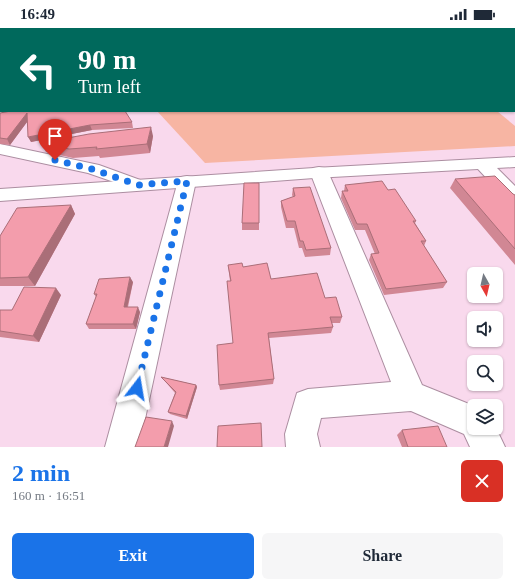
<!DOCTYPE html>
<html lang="en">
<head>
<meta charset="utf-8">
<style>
	:root { --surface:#fff; --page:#f6f6f7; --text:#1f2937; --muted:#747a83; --accent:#1a73e8 }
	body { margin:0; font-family:Georgia,serif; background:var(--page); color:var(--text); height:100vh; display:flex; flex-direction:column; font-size:15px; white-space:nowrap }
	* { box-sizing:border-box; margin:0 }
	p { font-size:13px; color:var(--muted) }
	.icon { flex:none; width:22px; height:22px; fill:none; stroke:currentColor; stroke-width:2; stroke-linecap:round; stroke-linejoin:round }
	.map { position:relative; height:419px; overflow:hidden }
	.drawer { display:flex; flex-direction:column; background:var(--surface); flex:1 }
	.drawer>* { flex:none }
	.hud { position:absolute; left:0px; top:0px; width:515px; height:84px; box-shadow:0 1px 3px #0004; background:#00695c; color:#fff; overflow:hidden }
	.needle { width:26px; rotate:172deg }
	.fabs { position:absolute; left:467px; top:239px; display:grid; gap:8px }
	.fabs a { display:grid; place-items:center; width:36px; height:36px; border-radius:6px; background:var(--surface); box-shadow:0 1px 3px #0004; font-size:20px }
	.pin { position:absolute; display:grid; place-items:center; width:34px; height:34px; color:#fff; margin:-41px -17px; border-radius:50% 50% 50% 0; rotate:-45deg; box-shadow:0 0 4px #0007 }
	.pin .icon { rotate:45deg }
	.me { position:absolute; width:44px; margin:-22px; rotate:14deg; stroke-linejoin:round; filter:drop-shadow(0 0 3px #0008) }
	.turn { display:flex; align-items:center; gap:14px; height:84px; padding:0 12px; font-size:18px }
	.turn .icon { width:52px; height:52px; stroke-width:2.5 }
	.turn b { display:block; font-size:28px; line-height:34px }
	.round { display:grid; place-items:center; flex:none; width:42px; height:42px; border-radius:6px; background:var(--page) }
	.summary { display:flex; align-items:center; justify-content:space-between; height:68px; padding:0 12px }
	h1 { font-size:24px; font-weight:600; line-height:30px; color:var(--accent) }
	.cta { display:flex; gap:8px; margin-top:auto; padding:8px 12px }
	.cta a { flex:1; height:46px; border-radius:6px; background:var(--accent); color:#fff; font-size:16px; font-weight:600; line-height:46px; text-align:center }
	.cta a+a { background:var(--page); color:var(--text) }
	.status { display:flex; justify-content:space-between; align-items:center; height:28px; padding:0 20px; background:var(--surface); direction:ltr }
	.status svg { height:11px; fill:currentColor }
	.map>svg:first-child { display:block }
	.green { fill:#f7b5a3 }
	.water { fill:#817cd3; stroke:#6861a0 }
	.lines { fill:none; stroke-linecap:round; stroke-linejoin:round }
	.minor-casing { stroke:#ac8ea1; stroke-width:2 }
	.secondary-casing { stroke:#ac8ea1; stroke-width:2 }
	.minor { fill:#fff; fill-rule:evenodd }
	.secondary { fill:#fff; fill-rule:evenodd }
	.wall { fill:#d18794 }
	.shaded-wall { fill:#aa6e78 }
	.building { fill:#f39dac; stroke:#aa6e78 }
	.route { stroke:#1a73e8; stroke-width:7; stroke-dasharray:0 12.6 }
</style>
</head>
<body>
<div class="status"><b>16:49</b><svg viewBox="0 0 49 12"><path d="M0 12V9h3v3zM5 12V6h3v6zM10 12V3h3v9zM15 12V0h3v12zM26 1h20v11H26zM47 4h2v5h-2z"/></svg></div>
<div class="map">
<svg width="515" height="419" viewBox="0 0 515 419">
	<rect width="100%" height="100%" fill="#f9d9ed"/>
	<!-- green -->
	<path class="green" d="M157 83H497L515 98V118L205 135Z"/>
	<!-- water -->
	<path class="water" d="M132 0H403L120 1Z"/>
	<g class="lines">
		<defs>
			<path id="minor" d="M46 0H72L46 1Z
				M0 1H1V7H0Z
				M514 52 515 53V61L514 60Z
				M0 81 1 83H19L17 86 0 89Z
				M0 116 99 137 143 153 146 157 143 161 137 162 88 145 0 126Z
				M483 131 489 132 515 158V175L508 173 477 140 475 136 477 132Z
				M319 139 325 140 328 144 422 357 474 378V400H496L505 419H470L464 406 411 383 321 390 317 406 320 419H286L285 406 297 365 308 361 391 354 310 144 313 140Z
				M187 148 193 149 196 153 139 419H105L178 153 181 149Z"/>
			<path id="secondary" d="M515 129V139L314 150 0 173V161L314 140Z"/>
		</defs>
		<!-- minor casing -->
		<use href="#minor" class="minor-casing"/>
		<!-- secondary casing -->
		<use href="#secondary" class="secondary-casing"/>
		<!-- minor -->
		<use href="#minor" class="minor"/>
		<!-- secondary -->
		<use href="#secondary" class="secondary"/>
	</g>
	<!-- wall -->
	<path class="wall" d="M0 85 132 94 133 100 92 102 31 114 27 94 10 117 0 116Z
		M153 108 150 125 100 130 99 128 73 130 46 124 41 115Z
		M455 151 515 167V237L450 160Z
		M259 155V202H242V195Z
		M345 157 388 162 416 193 415 195 426 213 424 218 447 254 443 260 384 267 369 232 371 226H375L365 202H355L341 170 342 163H344Z
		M293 160 331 220 330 227 305 229 302 220H299L294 200H286L281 179V173L293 169 292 167Z
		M71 177 75 186 35 258H0V208Z
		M228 237 243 239 271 251 325 270 342 289 340 295H332L333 299 331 305 269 310 274 351 273 356 220 362 219 357 233 315 230 253Z
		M133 254 128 279 140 284 136 301H89L86 296 96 269 94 266Z
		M61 267 39 314 0 309V282H12Z
		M161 349 196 357 197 359 187 391 170 386 168 384 175 365 163 351Z
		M402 402 447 419H402L397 407Z"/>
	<!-- shaded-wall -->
	<path class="shaded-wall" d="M27 85 30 90 10 117 7 111Z
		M90 97 92 102 31 114 28 109Z
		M151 99 153 108 150 125 147 116Z
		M71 177 75 186 35 258 28 249Z
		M130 249 133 254 126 284 124 279Z
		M56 260 61 267 39 314 33 308Z
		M138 279 140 284 136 301 133 296Z
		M196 357 197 359 187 391 186 388Z
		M172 393 174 398 168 419H164Z"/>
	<!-- building -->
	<path class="building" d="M11 83H125L132 94 90 97 28 109 27 85 7 111 0 110V85Z
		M151 99 147 116 96 121 97 119 69 121 41 115 89 106Z
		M495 148 513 166 515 167V221L455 151Z
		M382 153 388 162 395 161 416 193H413L426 213H421L447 254 386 261 371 226 379 225 367 196H357L342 163H348L345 157Z
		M244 155H259V195H242Z
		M310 159 331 220 306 222 303 213H300L295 193H287L281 173 295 168 293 160Z
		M71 177 28 249 0 250V208L17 180Z
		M242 235 243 239 267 235 271 251 317 245 325 270 336 269 342 289H330L333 299 268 305 274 351 219 357 217 317 233 315 227 253H231L228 237Z
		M130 249 124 279H138L133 296H86L97 266H94L99 251Z
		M24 259 56 260 33 308 0 303V282H12Z
		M161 349 196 357 186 388 168 384 176 364Z
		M146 389 172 393 164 419H135Z
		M261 395 262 419H217L218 398Z
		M438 398 447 419H408L402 402Z"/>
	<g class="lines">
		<!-- route -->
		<path class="route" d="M55 132 92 141 138 157 187 153 137 360"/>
	</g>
</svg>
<div class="fabs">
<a><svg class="needle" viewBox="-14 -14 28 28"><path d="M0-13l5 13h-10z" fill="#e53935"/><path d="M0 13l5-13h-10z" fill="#747a83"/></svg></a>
<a><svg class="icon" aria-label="sound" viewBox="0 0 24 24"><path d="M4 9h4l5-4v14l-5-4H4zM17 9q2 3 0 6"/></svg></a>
<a><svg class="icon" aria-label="search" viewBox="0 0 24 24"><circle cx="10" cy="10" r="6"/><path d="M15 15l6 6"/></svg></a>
<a><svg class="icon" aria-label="layers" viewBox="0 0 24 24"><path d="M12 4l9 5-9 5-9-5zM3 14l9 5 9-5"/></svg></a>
</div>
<div class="pin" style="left:55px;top:132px;background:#d93025"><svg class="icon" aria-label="arrive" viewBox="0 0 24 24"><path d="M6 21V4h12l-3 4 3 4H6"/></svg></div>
<svg class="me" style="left:137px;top:360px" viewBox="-20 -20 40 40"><path d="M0-17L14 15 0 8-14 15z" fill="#1a73e8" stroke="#fff" stroke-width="4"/></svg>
<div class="hud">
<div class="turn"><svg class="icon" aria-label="left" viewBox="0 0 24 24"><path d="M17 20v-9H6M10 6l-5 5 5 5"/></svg><div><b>90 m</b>Turn left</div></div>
</div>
</div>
<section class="drawer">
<div class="summary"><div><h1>2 min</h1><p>160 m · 16:51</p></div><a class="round" style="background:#d93025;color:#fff"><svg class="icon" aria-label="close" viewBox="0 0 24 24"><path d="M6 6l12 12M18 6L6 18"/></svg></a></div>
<div class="cta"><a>Exit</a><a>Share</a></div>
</section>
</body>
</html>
